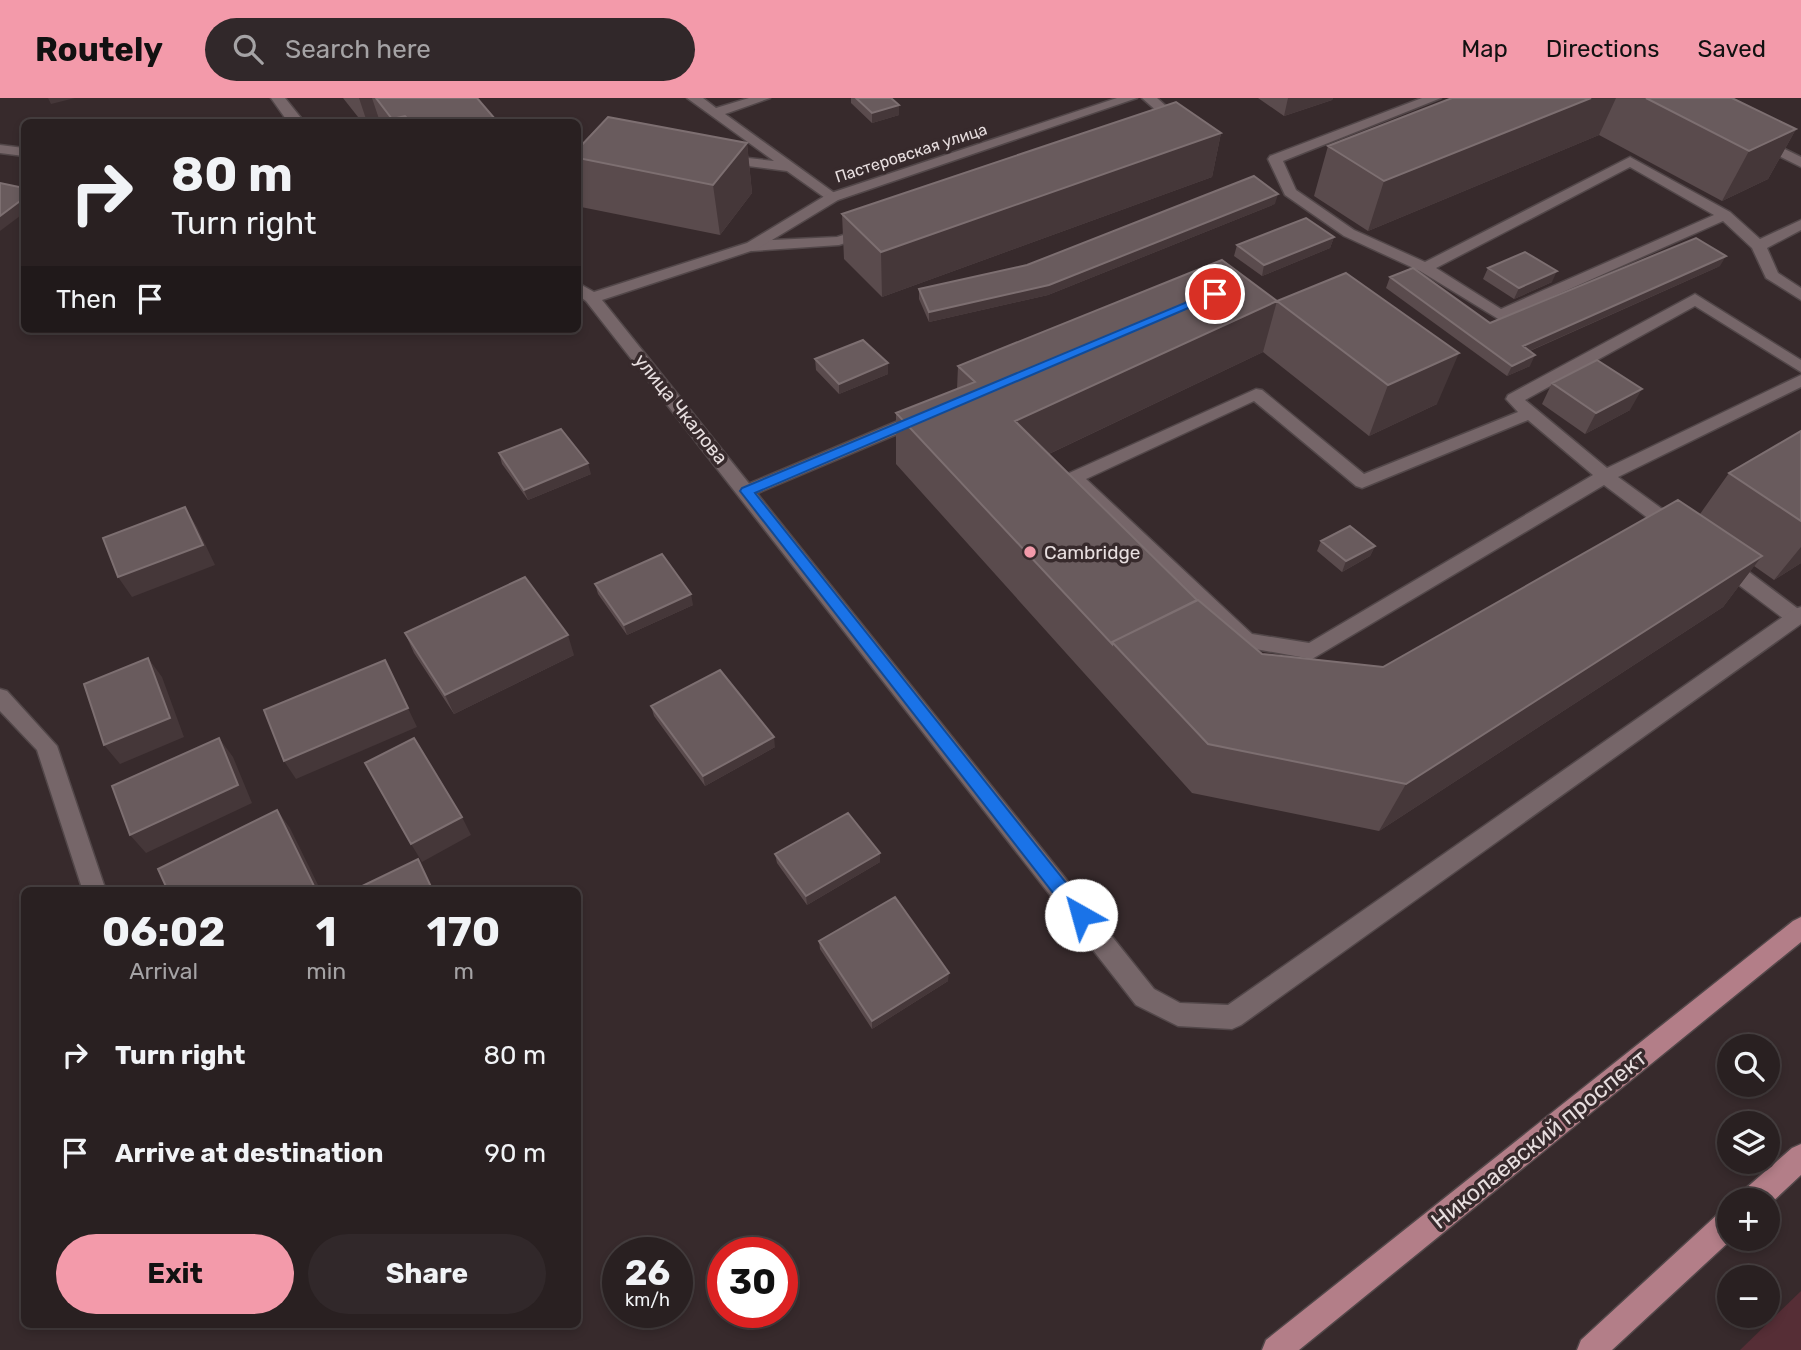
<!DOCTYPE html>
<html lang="en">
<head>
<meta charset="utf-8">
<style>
	:root { --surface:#292021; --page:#31282a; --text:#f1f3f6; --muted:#a5a3a5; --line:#453e3f; --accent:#f39aaa }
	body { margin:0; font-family:Rubik,sans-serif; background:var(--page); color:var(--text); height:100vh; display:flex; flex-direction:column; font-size:26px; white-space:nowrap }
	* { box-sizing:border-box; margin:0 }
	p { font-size:23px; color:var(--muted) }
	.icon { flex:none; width:38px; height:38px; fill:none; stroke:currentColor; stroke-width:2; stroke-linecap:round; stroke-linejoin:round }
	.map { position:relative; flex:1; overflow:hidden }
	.drawer { position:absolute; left:21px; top:789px; width:560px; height:441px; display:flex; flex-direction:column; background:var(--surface); border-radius:10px; box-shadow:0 4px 10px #0003,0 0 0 2px var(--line) }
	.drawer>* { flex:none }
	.hud { position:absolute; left:21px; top:21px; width:560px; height:214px; border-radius:10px; box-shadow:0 4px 10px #0003,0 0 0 2px var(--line); background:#292021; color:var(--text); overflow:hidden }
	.controls { position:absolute; left:1717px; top:936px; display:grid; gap:14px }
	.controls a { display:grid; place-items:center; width:63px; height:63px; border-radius:50%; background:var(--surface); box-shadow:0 4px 10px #0003,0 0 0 2px var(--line); font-size:35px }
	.speed { position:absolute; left:602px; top:1139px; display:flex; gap:14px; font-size:35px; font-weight:700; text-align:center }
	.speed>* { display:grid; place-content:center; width:91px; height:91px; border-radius:50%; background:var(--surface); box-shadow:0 4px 10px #0003,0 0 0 2px var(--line); line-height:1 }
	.speed small { font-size:18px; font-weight:400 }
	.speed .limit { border:10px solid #d22; background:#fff; color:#111 }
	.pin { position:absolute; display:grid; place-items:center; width:60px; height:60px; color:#fff; margin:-30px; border:4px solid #fff; border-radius:50%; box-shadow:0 2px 7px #0007 }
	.me { position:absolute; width:77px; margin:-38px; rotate:322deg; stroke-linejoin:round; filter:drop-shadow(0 0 5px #0008) }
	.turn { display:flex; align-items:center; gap:24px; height:147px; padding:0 35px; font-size:32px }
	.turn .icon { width:91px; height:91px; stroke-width:2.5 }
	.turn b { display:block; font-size:49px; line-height:60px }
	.then { display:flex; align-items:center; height:66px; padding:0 35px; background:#0003; gap:14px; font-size:26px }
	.eta { display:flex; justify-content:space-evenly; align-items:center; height:119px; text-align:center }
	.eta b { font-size:42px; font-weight:700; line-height:49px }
	.action { display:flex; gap:14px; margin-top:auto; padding:14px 35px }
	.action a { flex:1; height:80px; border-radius:42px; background:var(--accent); color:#111; font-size:28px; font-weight:700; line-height:80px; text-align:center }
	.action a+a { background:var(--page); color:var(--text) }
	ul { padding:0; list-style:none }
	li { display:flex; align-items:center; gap:21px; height:98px; padding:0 35px }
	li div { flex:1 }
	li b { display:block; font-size:26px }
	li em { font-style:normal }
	header { display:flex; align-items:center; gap:42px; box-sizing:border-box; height:98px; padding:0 35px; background:var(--accent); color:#111 }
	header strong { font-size:33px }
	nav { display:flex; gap:38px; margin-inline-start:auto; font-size:24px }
	.search { width:490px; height:63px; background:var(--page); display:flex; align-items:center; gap:18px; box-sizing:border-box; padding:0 24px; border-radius:38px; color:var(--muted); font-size:26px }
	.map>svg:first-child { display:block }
	.green { fill:#562e36 }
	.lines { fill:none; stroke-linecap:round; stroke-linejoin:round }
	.lane-casing { stroke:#524749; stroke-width:3 }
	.street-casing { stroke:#524749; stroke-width:3 }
	.primary-casing { stroke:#524749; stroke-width:3 }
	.lane { fill:#766669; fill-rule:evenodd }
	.street { fill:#766669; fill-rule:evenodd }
	.primary { fill:#b37e88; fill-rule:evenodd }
	.wall { fill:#5a4b4d }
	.shaded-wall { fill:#453739 }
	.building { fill:#695b5d; stroke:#7d6f71; stroke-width:2 }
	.route { fill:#1a73e8; stroke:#114b97; stroke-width:2 }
	.poi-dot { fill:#f39aaa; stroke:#372a2c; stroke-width:2.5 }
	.labels { text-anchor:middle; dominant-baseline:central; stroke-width:7; stroke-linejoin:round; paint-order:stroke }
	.far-street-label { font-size:16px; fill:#e7dedf; stroke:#372a2c }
	.street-label { font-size:19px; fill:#e7dedf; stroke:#372a2c }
	.poi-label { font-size:19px; fill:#e7dedf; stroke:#372a2c; text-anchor:start }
	.near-street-label { font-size:23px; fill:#e7dedf; stroke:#372a2c }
</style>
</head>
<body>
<header>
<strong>Routely</strong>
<div class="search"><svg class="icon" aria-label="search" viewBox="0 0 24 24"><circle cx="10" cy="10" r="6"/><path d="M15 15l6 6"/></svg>Search here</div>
<nav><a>Map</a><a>Directions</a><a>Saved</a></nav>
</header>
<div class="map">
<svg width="1801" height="1252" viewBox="0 0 1801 1252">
	<rect width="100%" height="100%" fill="#372a2c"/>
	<!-- green -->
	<path class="green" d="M1801 1193V1252H1740Z"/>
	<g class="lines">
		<defs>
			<path id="lane" d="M271 0H285L301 20 300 24H288Z
				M687 0H703L716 10 749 0H770L725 16 840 99 838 102H828L787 73 716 64 714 61 721 57 774 63Z
				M1142 0H1157L1183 23 1174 29H1164L1162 26 1167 22Z
				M1422 0H1441L1283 63 1296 92 1354 132 1425 164 1630 59 1730 114 1760 141 1801 122V132L1767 150 1778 175 1801 190V202L1766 180 1752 150 1723 123 1500 222 1420 173 1344 138 1285 97 1268 61 1270 58ZM1630 69 1714 117 1501 211 1436 170Z
				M868 129 875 133 873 136 839 147 752 153 744 148 752 143 837 139Z
				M1695 196 1801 262V274L1695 208 1525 302 1607 370 1801 277V289L1618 379 1683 426 1685 431 1683 436H1669L1604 387 1312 561 1239 548 1064 380 1067 376 1256 291 1262 292 1364 376 1518 314 1506 301 1508 297ZM1254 303 1356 388 1362 390 1528 322 1593 377 1309 545 1252 536 1086 381Z
				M922 313 931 319 928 323 753 397H741L738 393 741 389Z
				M1722 457 1729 459 1801 513V524H1788L1715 469 1713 464 1715 459Z"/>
			<path id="street" d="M1117 0H1137L838 102 757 151 602 202 1154 891 1180 905 1228 907 1794 511 1801 509V526L1241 927 1232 931 1178 928 1136 907 586 203 578 197V185L594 194 747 145 828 96Z
				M1760 39 1801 59V69L1755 46 1753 43Z
				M0 47 24 50V58L0 55Z
				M0 591 7 593 57 648 106 793H83L37 652 0 613Z"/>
			<path id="primary" d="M1801 819V844L1299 1252H1262L1266 1242 1793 823Z
				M1801 1046V1077L1768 1108V1102H1741L1744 1092 1792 1050Z
				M1729 1111V1141H1732L1612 1252H1577L1581 1242 1719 1115Z"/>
		</defs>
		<!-- lane casing -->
		<use href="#lane" class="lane-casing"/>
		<!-- street casing -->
		<use href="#street" class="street-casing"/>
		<!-- primary casing -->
		<use href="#primary" class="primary-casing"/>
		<!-- lane -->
		<use href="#lane" class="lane"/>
		<!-- street -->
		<use href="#street" class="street"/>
		<!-- primary -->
		<use href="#primary" class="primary"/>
	</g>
	<!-- wall -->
	<path class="wall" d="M343 0H453L497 24H362Z
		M851 0H891L899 17 872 25 851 5Z
		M1258 0H1333L1332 2 1284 18Z
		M1452 0H1732L1796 31 1768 81 1722 103 1599 37 1368 133 1314 98 1328 48Z
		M1221 35 1212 79 882 199 844 161 842 116Z
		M747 45 752 95 720 137 581 109 578 95V51Z
		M1275 106 1048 197 929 224 919 201V191L1027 167Z
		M1334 139 1330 150 1262 178 1234 158 1237 147Z
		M1720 168 1530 253V268L1507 278 1386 190 1390 179 1490 225Z
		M1488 170 1552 184 1514 201 1483 181Z
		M1277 203 1437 306 1369 338 1263 254Z
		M1277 203 1263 254 1049 356 1197 502 1262 556 1383 569 1700 416 1729 375 1801 333V465L1774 482 1754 468 1723 509 1379 733 1192 695 896 366V315L957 291 958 268Z
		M815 261 888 265V276L839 296 816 272Z
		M1552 285 1630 312 1585 336 1542 306Z
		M499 355 591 376 528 402 502 366Z
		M1321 443 1375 448 1370 458 1342 474 1317 453Z
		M595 486 693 507 627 537 598 496Z
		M405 535 574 557 454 616 414 555Z
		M651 608 775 649 705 688 654 618Z
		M775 756 880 764 807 807 777 765Z
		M819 843 948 883 872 931 820 851Z"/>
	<!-- shaded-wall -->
	<path class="shaded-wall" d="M48 0H75L51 6Z
		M359 0H372L380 24H367Z
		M1288 0H1333L1332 2 1284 18Z
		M1591 0H1616L1599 37 1368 133 1384 83Z
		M899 7V17L872 25V15Z
		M405 18 408 24H393L392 21Z
		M1796 31 1768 81 1722 103 1749 53Z
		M1221 35 1212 79 882 199 881 154Z
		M747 45 752 95 720 137 713 87Z
		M1278 96 1275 106 1048 197 929 224V214Z
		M24 100V115L0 133V118Z
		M1334 139 1330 150 1262 178 1264 167Z
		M1726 158 1720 168 1518 258 1523 248Z
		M1557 173 1552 184 1514 201 1519 190Z
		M1277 203 1263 254 1011 374 1015 323Z
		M1459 255 1437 306 1369 338 1388 287Z
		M1535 257 1530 268 1507 278 1512 268Z
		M888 265V276L839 296V286Z
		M1642 291 1630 312 1585 336 1596 315Z
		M588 365 591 376 528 402 524 392Z
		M185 409 197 429 215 467 132 499 118 479Z
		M1375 448 1370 458 1342 474 1346 463Z
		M1801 449V465L1774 482Z
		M1762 458 1723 509 1379 733 1406 686Z
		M691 496 693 507 627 537 624 527Z
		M568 537 574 557 454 616 445 597Z
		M148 560 162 579 184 639 120 666 104 647Z
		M385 562 417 629 296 681 284 663Z
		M774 639 775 649 705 688 703 678Z
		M219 640 233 659 252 705 146 755 130 737Z
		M277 712 290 730 321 793H305Z
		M462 719 471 737 422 764 411 746Z
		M880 755V764L807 807 806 798Z
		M949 875 948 883 872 931V923Z"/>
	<!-- building -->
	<path class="building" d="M376 0H477L496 22 486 24H411L405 18 392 21Z
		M856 0H891L899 7 872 15Z
		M1452 0H1591L1384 83 1328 48Z
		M1646 0H1732L1796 31 1749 53Z
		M1176 4 1221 35 881 154 842 116Z
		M608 19 747 45 713 87 578 60V51Z
		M1254 78 1278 96 1049 187 929 214 919 191 1027 167Z
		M0 85 24 90V100L0 118Z
		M1306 120 1334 139 1264 167 1237 147Z
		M1696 140 1726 158 1523 248 1535 257 1512 268 1390 179 1413 170 1490 225Z
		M1525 154 1557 173 1519 190 1488 170Z
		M1222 162 1277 203 1015 323 1197 502 1112 544V546L896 315 975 284 958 268Z
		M1346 175 1459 255 1388 287 1277 203Z
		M863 242 888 265 839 286 815 261Z
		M1597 262 1642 291 1596 315 1552 285Z
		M561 331 588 365 524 392 499 355Z
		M1801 333V423L1729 375Z
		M1678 402 1762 458 1406 686 1208 646 1112 544 1198 502 1262 556 1383 569Z
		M185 409 203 447 118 479 103 440Z
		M1350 428 1375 448 1346 463 1321 443Z
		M662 456 691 496 624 527 595 486Z
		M525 479 568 537 445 597 405 535Z
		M148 560 170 620 104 647 84 586Z
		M385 562 408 610 284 663 264 612Z
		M720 572 774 639 703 678 651 608Z
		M219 640 238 687 130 737 112 688Z
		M414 640 462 719 411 746 365 665Z
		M277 712 314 788 305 793H168L158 771Z
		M848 715 880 755 806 798 775 756Z
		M418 761 433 793H352Z
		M895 799 949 875 872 923 819 843Z"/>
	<!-- route -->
	<path class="route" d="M1211 194 1221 196 755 395 1087 811 1090 817 1087 823 1081 825 1075 823 740 393 742 390Z"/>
	<!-- markers -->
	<circle class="poi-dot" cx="1030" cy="454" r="7"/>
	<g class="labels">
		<!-- far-street labels -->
		<g class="far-street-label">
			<text transform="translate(911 55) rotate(-18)">Пастеровская улица</text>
		</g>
		<!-- street labels -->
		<g class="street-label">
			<text transform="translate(681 311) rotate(51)">улица Чкалова</text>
		</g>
		<!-- poi labels -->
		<g class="poi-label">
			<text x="1044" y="454">Cambridge</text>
		</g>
		<!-- near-street labels -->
		<g class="near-street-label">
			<text transform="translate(1539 1041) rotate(-39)">Николаевский проспект</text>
		</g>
	</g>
</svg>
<div class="controls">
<a><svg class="icon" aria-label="search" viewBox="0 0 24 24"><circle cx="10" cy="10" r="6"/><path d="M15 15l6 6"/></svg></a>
<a><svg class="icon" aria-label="layers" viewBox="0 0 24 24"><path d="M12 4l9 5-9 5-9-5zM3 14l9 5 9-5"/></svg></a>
<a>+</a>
<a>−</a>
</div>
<div class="speed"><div>26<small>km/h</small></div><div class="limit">30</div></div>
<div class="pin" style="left:1215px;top:196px;background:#d93025"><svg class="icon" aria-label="arrive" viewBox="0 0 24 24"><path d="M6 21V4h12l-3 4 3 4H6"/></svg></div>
<svg class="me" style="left:1081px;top:817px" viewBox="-20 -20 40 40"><circle r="19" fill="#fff"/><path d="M0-13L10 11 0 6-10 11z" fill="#1a73e8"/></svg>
<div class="hud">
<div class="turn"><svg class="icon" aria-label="right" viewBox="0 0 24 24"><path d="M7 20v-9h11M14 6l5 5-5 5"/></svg><div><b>80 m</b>Turn right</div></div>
<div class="then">Then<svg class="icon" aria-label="arrive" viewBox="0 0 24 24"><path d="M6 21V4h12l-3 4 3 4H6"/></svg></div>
</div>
<section class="drawer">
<div class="eta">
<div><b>06:02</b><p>Arrival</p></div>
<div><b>1</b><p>min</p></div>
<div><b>170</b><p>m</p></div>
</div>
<ul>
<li><svg class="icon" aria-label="right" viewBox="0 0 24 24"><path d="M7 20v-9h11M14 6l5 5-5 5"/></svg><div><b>Turn right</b></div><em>80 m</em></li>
<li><svg class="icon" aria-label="arrive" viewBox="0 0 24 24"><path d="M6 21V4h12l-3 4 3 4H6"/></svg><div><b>Arrive at destination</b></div><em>90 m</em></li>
</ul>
<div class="action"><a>Exit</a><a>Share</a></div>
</section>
</div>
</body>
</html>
